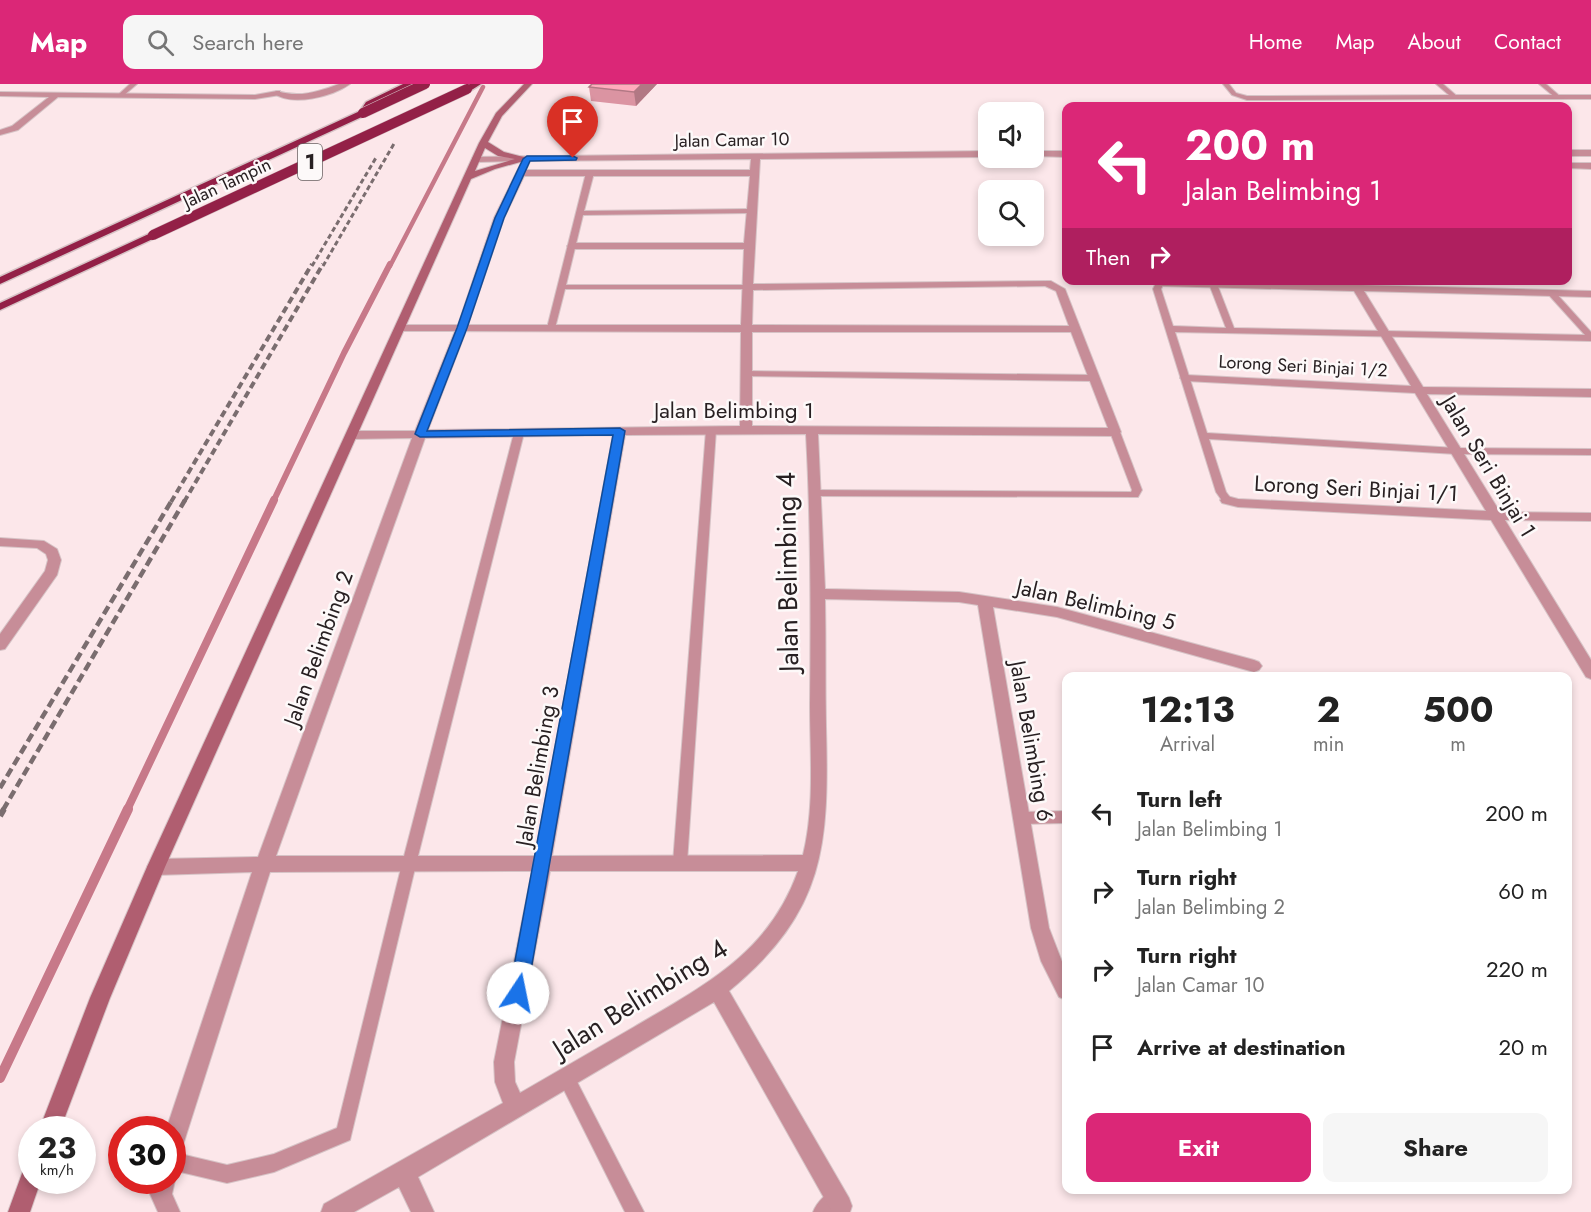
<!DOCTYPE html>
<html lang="en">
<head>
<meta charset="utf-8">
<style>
	:root { --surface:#fff; --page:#f6f6f6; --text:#222; --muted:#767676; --accent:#db2777 }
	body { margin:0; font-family:Jost,sans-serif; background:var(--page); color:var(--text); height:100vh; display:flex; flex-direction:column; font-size:22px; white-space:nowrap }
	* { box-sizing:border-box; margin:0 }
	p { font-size:20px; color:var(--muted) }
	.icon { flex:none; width:33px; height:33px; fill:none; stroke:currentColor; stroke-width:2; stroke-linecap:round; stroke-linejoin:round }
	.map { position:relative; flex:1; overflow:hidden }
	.sheet { position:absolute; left:1062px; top:588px; width:510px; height:522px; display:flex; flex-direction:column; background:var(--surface); border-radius:12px; box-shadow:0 3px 9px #0003 }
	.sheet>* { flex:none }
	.guide { position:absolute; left:1062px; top:18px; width:510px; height:183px; border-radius:12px; box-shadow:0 3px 9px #0003; background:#db2777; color:#fff; overflow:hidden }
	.fabs { position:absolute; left:978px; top:18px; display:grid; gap:12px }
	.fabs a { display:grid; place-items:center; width:66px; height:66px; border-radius:12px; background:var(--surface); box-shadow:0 3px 9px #0003; font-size:30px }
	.speed { position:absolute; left:18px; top:1032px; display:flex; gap:12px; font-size:30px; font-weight:700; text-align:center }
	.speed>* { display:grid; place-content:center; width:78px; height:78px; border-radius:50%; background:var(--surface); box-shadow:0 3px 9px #0003; line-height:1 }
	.speed small { font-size:15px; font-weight:400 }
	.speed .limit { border:9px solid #d22; background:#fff; color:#111 }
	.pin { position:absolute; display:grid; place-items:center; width:51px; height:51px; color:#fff; margin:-62px -26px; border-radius:50% 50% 50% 0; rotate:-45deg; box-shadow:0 0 6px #0007 }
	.pin .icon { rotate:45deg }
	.me { position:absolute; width:66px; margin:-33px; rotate:11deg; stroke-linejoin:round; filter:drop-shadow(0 0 4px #0008) }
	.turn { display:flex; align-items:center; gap:21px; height:126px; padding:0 24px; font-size:27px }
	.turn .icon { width:78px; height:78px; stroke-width:2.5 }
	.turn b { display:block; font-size:42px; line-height:51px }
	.then { display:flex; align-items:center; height:57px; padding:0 24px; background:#0003; gap:12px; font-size:22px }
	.eta { display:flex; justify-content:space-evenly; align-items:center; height:102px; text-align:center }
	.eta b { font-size:36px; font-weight:700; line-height:42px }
	.primary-button { display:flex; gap:12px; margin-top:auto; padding:12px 24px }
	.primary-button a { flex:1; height:69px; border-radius:12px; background:var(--accent); color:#fff; font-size:24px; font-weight:700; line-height:69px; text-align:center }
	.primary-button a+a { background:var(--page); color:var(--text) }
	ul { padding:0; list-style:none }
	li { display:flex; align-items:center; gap:18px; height:78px; padding:0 24px }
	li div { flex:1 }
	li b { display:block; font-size:22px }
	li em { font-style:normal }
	header { display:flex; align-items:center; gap:36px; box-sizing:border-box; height:84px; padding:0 30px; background:var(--accent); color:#fff }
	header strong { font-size:28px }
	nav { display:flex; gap:33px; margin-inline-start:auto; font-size:21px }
	.search { width:420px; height:54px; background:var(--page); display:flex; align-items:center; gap:15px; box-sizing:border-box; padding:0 21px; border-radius:12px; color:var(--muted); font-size:22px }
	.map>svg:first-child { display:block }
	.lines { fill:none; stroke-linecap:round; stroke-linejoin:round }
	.stream-far3 { stroke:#c77989; stroke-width:4.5 }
	.stream-far2 { stroke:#c77989; stroke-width:6 }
	.stream-far1 { stroke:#c77989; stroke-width:8 }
	.stream { stroke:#c77989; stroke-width:10 }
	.service-casing { stroke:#d6c3c6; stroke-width:2 }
	.minor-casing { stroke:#d6c3c6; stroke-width:2 }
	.tertiary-casing { stroke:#d6c3c6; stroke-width:2 }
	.secondary-casing { stroke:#d6c3c6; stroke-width:2 }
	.trunk-casing { stroke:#d6c3c6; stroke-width:3 }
	.service { fill:#c78d98; fill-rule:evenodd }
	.minor { fill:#c78d98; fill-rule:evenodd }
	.tertiary { fill:#c78d98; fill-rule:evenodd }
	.secondary { fill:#b05e70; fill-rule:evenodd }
	.trunk { fill:#932047; fill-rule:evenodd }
	.rail-far3 { stroke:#7a6d6f; stroke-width:3; stroke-dasharray:5 3; stroke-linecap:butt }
	.rail-far2 { stroke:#7a6d6f; stroke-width:4; stroke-dasharray:7 4; stroke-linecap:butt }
	.rail-far1 { stroke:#7a6d6f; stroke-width:4.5; stroke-dasharray:9 4.5; stroke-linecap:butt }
	.rail { stroke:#7a6d6f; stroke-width:6; stroke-dasharray:12 6; stroke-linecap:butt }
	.trunk-bridge-casing { stroke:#d6c3c6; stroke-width:11; stroke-linecap:butt }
	.trunk-bridge { stroke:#932047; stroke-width:10 }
	.wall { fill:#db94a2 }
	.shaded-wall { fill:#b27884 }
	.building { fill:#ffacbc; stroke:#b27884; stroke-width:1.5 }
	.route { fill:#1a73e8; stroke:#114b97; stroke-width:1.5 }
	.labels { text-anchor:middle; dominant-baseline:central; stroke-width:5; stroke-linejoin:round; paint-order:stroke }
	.far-street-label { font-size:18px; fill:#282022; stroke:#fdf9f9 }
	.shield { fill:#fdf9f9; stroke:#686162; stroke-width:1.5 }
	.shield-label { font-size:21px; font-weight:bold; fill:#282022 }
	.street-label { font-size:22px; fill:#282022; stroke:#fdf9f9 }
	.near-street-label { font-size:27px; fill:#282022; stroke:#fdf9f9 }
</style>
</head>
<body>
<header>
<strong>Map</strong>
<div class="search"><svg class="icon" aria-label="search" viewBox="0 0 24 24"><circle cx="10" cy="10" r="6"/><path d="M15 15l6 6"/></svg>Search here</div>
<nav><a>Home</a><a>Map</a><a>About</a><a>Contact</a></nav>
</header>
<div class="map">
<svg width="1591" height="1128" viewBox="0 0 1591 1128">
	<rect width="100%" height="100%" fill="#fce7ea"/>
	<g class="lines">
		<!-- stream-far3 -->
		<path class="stream-far3" d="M390 182 483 3"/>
		<!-- stream-far2 -->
		<path class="stream-far2" d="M273 418 344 269 390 180"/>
		<!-- stream-far1 -->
		<path class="stream-far1" d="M127 726 274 416"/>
		<!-- stream -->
		<path class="stream" d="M0 994 128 725"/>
		<defs>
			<path id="service" d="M130 0H137L123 12H119V10Z
				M1223 0H1229L1236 9 1247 12 1449 11 1436 0H1443L1458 13 1455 15 1247 16 1232 11Z
				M1539 0H1546L1562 14 1557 15Z
				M590 87 594 89 584 127 750 125 754 127 750 129 583 131 566 201H750V205H565L555 244 548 246 547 244 586 89Z
				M1157 197 1164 199 1161 205 1173 242 1226 244 1209 200 1213 198 1217 200 1234 244 1585 251 1547 209 1554 207 1591 248V257L1175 248 1207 349 1456 364 1591 365V371L1456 370 1209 355 1226 408 1232 416 1227 419 1223 418 1216 408 1153 205Z
				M746 287 1094 291 1099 294 1094 297 743 292 741 290Z
				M711 343 716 346 687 779 685 783 680 785 675 783 673 779 706 346Z
				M1115 345 1120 348 1142 406 1138 413 816 412 811 409 816 406 1131 408 1132 406 1110 348Z
				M519 346 524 349 416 780 350 1056 274 1088 227 1099 172 1086V1068L227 1081 274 1070 337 1044 402 780 514 349Z
				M1066 727V739L1022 740 1017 738 1015 734 1017 730 1022 728Z
				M566 986 572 988 644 1128H625L558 994 560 988Z
				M837 1104 843 1107 846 1113 843 1119 835 1128H813C817 1118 827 1108 837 1104Z"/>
			<path id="minor" d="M277 7H280V11L255 15 58 13 18 46 0 51V46L12 42 49 13 0 12V8L255 11Z
				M1455 11H1591V15H1452L1451 13Z
				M1568 66H1591V72H1568Z
				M988 67V73L760 75 753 200 1051 197 1065 205 1121 348 1115 352 818 350 825 505 959 508 1057 523 1254 576 1259 578 1262 582 1259 586 1254 588 1057 533 993 523 1049 844 1066 888V916L1059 913 1041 877 1031 844 978 521 959 518 825 515C826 558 825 600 826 643 829 761 826 827 729 907L849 1114 852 1122 850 1128H832L714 918 418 1093 434 1128H411L399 1103 354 1128H321L324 1120 503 1019 495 998 494 978 532 787 270 788 183 1061 180 1069 172 1072V1046H166L252 788 156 791 150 788 147 783 150 778 156 775 258 773 412 354 352 355 346 351 352 347H415L455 247H401L396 244 401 241H458L494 134 522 77 476 78 472 75 473 73ZM751 75 750 86H526L530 77ZM524 92H750L744 159H572L567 162 572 165H744L741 241H468L504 134ZM1045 202 1056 207 1069 242 752 241 753 206ZM466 247 741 248 740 342 428 346ZM752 248H1071L1108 344 752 342ZM806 350C811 440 811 530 810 621 810 671 815 722 803 771L552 772 625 351ZM613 351 535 772H276L425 354ZM550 787H798C769 869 705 901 634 943 596 965 558 987 520 1009L515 998 514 978Z
				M1066 67V73L1034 72V67Z
				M1591 79V85L1568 84V79Z
				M1154 196 1350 201 1347 196H1357L1360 201 1591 207V213L1364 207 1423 303 1591 305V313L1427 310 1500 428 1591 429V437L1505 436 1591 576V595L1586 593 1491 436 1238 423 1222 419 1220 416 1227 412 1238 415 1486 427 1415 309 1186 297 1180 294 1186 291 1411 302 1354 207 1160 202 1156 201Z
				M0 454 44 457 57 465 61 476 57 491 5 565 0 566V550L45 487 48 476 46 470 37 464 0 462Z
				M172 1090 175 1096 172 1110 180 1128H158L150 1110 153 1096H172Z"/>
			<path id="tertiary" d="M339 0H350C332 13 292 23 273 9L277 7C299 14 318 8 339 0Z"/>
			<path id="secondary" d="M524 0H532L502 32 488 58 504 68 531 75 495 85 471 95 165 783 110 914 60 1046H39L90 914 147 783 479 59 496 29ZM485 64 498 72 515 75 475 87Z
				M32 1081V1096H41L30 1128H8L24 1084Z"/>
			<path id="trunk" d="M403 0H414L372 22 366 31 0 200V193L360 27 366 18Z
				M470 0H481L470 7H464V3Z
				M153 148 158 151 157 153 0 226V219Z"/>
		</defs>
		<!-- service casing -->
		<use href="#service" class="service-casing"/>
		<!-- minor casing -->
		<use href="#minor" class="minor-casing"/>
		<!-- tertiary casing -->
		<use href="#tertiary" class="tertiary-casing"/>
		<!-- secondary casing -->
		<use href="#secondary" class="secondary-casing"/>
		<!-- trunk casing -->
		<use href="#trunk" class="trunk-casing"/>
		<!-- service -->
		<use href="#service" class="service"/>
		<!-- minor -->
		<use href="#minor" class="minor"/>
		<!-- tertiary -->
		<use href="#tertiary" class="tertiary"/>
		<!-- secondary -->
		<use href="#secondary" class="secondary"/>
		<!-- trunk -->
		<use href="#trunk" class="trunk"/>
		<!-- rail-far3 -->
		<path class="rail-far3" d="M312 182 377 72
			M323 182 395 58"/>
		<!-- rail-far2 -->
		<path class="rail-far2" d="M171 418 312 180
			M184 418 323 180"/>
		<!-- rail-far1 -->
		<path class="rail-far1" d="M0 704 172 416
			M3 726 185 416"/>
		<!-- rail -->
		<path class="rail" d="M0 732 4 725"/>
		<defs>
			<path id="trunk-bridge" d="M363 29 425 0
				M153 151 467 5"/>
		</defs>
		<!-- trunk-bridge casing -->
		<use href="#trunk-bridge" class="trunk-bridge-casing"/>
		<!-- trunk-bridge -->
		<use href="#trunk-bridge" class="trunk-bridge"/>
	</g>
	<!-- wall -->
	<path class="wall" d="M657 0 636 22 591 17 589 3Z"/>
	<!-- shaded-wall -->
	<path class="shaded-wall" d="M642 0H657L636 22 634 8Z"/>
	<!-- building -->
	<path class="building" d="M592 0H642L634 8 589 3Z"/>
	<!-- route -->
	<path class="route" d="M573 72 577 74 576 76 530 77 504 134 467 244 427 347 620 344 625 347 527 909 524 914 518 917 512 914 509 909 613 351 420 353 415 350 457 244 495 134 523 75 527 72Z"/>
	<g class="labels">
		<!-- far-street labels -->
		<g class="far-street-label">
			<text transform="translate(732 56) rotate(-1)">Jalan Camar 10</text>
			<text transform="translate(227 99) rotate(-25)">Jalan Tampin</text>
			<text transform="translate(1303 282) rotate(3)">Lorong Seri Binjai 1/2</text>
		</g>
		<!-- shield labels -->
		<rect class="shield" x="298" y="60" width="24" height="36" rx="4.5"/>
		<g class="shield-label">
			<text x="310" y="78">1</text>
		</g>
		<!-- street labels -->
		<g class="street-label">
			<text x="734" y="326">Jalan Belimbing 1</text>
			<text transform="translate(1489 382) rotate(59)">Jalan Seri Binjai 1</text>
			<text transform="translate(1356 404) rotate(3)">Lorong Seri Binjai 1/1</text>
			<text transform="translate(1096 520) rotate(13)">Jalan Belimbing 5</text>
			<text transform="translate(318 564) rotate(-70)">Jalan Belimbing 2</text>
			<text transform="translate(1032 657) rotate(80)">Jalan Belimbing 6</text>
			<text transform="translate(537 682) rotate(-80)">Jalan Belimbing 3</text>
		</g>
		<!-- near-street labels -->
		<g class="near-street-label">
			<text transform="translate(787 488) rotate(-91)">Jalan Belimbing 4</text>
			<text transform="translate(640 914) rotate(-32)">Jalan Belimbing 4</text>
		</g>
	</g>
</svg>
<div class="fabs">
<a><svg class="icon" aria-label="sound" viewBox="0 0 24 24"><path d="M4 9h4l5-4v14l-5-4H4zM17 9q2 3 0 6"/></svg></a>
<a><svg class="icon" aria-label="search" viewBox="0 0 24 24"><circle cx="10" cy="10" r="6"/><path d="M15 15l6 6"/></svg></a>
</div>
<div class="speed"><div>23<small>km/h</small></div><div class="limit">30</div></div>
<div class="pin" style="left:573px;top:74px;background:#d93025"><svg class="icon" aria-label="arrive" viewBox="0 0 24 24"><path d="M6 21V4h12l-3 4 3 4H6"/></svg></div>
<svg class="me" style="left:518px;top:909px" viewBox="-20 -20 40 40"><circle r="19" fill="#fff"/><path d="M0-13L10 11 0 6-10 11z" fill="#1a73e8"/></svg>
<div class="guide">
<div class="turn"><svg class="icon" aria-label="left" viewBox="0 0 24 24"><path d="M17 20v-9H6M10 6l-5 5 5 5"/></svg><div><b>200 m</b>Jalan Belimbing 1</div></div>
<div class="then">Then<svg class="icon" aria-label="right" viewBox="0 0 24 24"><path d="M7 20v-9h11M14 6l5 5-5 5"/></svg></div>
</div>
<section class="sheet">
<div class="eta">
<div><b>12:13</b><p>Arrival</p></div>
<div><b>2</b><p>min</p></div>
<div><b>500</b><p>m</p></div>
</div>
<ul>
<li><svg class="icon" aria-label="left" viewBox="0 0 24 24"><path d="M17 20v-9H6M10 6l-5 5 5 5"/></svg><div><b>Turn left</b><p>Jalan Belimbing 1</p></div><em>200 m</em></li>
<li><svg class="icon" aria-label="right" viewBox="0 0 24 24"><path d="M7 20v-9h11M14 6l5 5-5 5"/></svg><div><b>Turn right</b><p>Jalan Belimbing 2</p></div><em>60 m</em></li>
<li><svg class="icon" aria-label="right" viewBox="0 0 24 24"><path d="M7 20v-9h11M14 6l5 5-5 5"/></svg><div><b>Turn right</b><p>Jalan Camar 10</p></div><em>220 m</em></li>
<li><svg class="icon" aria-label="arrive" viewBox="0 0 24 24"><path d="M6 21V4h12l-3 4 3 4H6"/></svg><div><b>Arrive at destination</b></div><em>20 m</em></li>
</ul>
<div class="primary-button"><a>Exit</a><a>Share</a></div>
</section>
</div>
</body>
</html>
